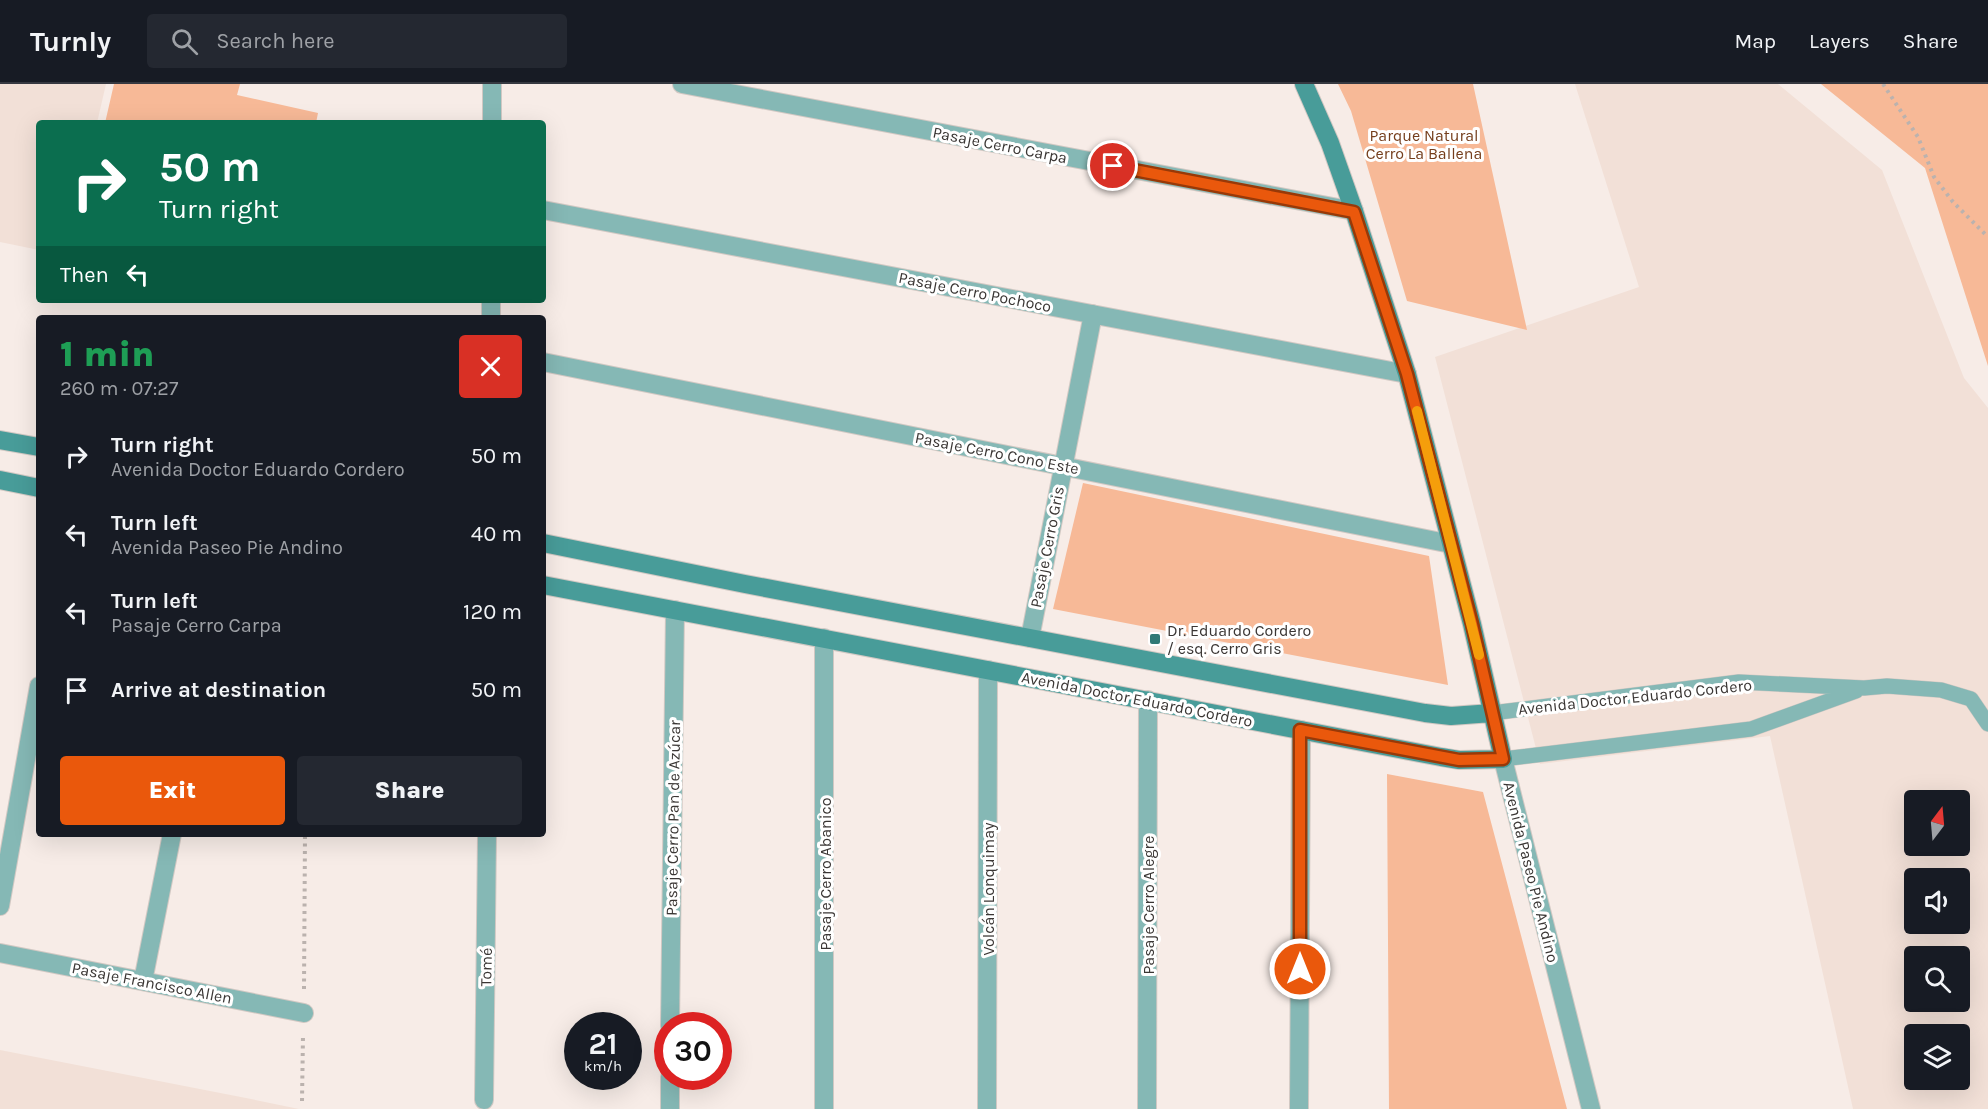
<!DOCTYPE html>
<html lang="en">
<head>
<meta charset="utf-8">
<style>
	:root { --surface:#171b24; --page:#242831; --text:#f1f3f6; --muted:#9ea1a6; --line:#363941; --accent:#ea580c }
	body { margin:0; font-family:Karla,sans-serif; background:var(--page); color:var(--text); height:100vh; display:flex; flex-direction:column; font-size:22px; white-space:nowrap }
	* { box-sizing:border-box; margin:0 }
	p { font-size:20px; color:var(--muted) }
	.icon { flex:none; width:33px; height:33px; fill:none; stroke:currentColor; stroke-width:2; stroke-linecap:round; stroke-linejoin:round }
	.map { position:relative; flex:1; overflow:hidden }
	.side { position:absolute; left:36px; top:231px; width:510px; height:522px; display:flex; flex-direction:column; background:var(--surface); border-radius:6px; box-shadow:0 6px 24px #0002 }
	.side>* { flex:none }
	.top-card { position:absolute; left:36px; top:36px; width:510px; height:183px; border-radius:6px; box-shadow:0 6px 24px #0002; background:#0b6e4f; color:#fff; overflow:hidden }
	.needle { width:39px; rotate:16deg }
	.controls { position:absolute; left:1904px; top:706px; display:grid; gap:12px }
	.controls a { display:grid; place-items:center; width:66px; height:66px; border-radius:6px; background:var(--surface); box-shadow:0 6px 24px #0002; font-size:30px }
	.speed { position:absolute; left:564px; top:928px; display:flex; gap:12px; font-size:30px; font-weight:700; text-align:center }
	.speed>* { display:grid; place-content:center; width:78px; height:78px; border-radius:50%; background:var(--surface); box-shadow:0 6px 24px #0002; line-height:1 }
	.speed small { font-size:15px; font-weight:400 }
	.speed .limit { border:9px solid #d22; background:#fff; color:#111 }
	.pin { position:absolute; display:grid; place-items:center; width:51px; height:51px; color:#fff; margin:-26px; border:3px solid #fff; border-radius:50%; box-shadow:0 2px 6px #0007 }
	.me { position:absolute; width:66px; margin:-33px; rotate:0deg; stroke-linejoin:round; filter:drop-shadow(0 0 4px #0008) }
	.turn { display:flex; align-items:center; gap:21px; height:126px; padding:0 24px; font-size:27px }
	.turn .icon { width:78px; height:78px; stroke-width:2.5 }
	.turn b { display:block; font-size:42px; line-height:51px }
	.then { display:flex; align-items:center; height:57px; padding:0 24px; background:#0003; gap:12px; font-size:22px }
	.round { display:grid; place-items:center; flex:none; width:63px; height:63px; border-radius:6px; background:var(--page) }
	.overview { display:flex; align-items:center; justify-content:space-between; height:102px; padding:0 24px }
	h1 { font-size:36px; font-weight:800; line-height:45px; color:#1e9e55 }
	.action { display:flex; gap:12px; margin-top:auto; padding:12px 24px }
	.action a { flex:1; height:69px; border-radius:6px; background:var(--accent); color:#fff; font-size:24px; font-weight:800; line-height:69px; text-align:center }
	.action a+a { background:var(--page); color:var(--text) }
	ul { padding:0; list-style:none }
	li { display:flex; align-items:center; gap:18px; height:78px; padding:0 24px }
	li div { flex:1 }
	li b { display:block; font-size:22px }
	li em { font-style:normal }
	header { display:flex; align-items:center; gap:36px; box-sizing:border-box; height:84px; padding:0 30px; background:var(--surface); border-bottom:2px solid var(--line) }
	header strong { font-size:28px }
	nav { display:flex; gap:33px; margin-inline-start:auto; font-size:21px }
	.search { width:420px; height:54px; background:var(--page); display:flex; align-items:center; gap:15px; box-sizing:border-box; padding:0 21px; border-radius:6px; color:var(--muted); font-size:22px }
	.map>svg:first-child { display:block }
	.built { fill:#f2e0d7; fill-rule:evenodd }
	.green { fill:#f7b997 }
	.lines { fill:none; stroke-linecap:round; stroke-linejoin:round }
	.lane-casing { stroke:#d1c8c3; stroke-width:16 }
	.street-casing { stroke:#d1c8c3; stroke-width:20 }
	.secondary-casing { stroke:#d1c8c3; stroke-width:20 }
	.path { stroke:#bbb2ae; stroke-width:4; stroke-dasharray:3 4.5; stroke-linecap:butt }
	.lane { stroke:#85b8b5; stroke-width:15 }
	.street { stroke:#85b8b5; stroke-width:18 }
	.secondary { stroke:#489c99; stroke-width:18 }
	.route-casing { stroke:#983908; stroke-width:15 }
	.route { stroke:#ea580c; stroke-width:10 }
	.slow { stroke:#f59e0b; stroke-width:10 }
	.poi-dot { fill:#307976; stroke:#fff; stroke-width:2 }
	.labels { text-anchor:middle; dominant-baseline:central; stroke-width:6; stroke-linejoin:round; paint-order:stroke }
	.park-label { font-size:16px; fill:#753e1c; stroke:#fff }
	.street-label { font-size:16px; fill:#3a3634; stroke:#fff }
	.poi-label { font-size:16px; fill:#3a3634; stroke:#fff; text-anchor:start }
</style>
</head>
<body>
<header>
<strong>Turnly</strong>
<div class="search"><svg class="icon" aria-label="search" viewBox="0 0 24 24"><circle cx="10" cy="10" r="6"/><path d="M15 15l6 6"/></svg>Search here</div>
<nav><a>Map</a><a>Layers</a><a>Share</a></nav>
</header>
<div class="map">
<svg width="1988" height="1025" viewBox="0 0 1988 1025">
	<rect width="100%" height="100%" fill="#f7ece7"/>
	<!-- built -->
	<path class="built" d="M0 0H106L97 39H39V166L0 158Z
		M1575 0H1778L1882 86 1964 294 1988 324V1025H1853L1770 652 1540 680 1435 273 1639 203ZM1914 717H1959V762H1914ZM1914 795H1959V840H1914ZM1914 873H1959V918H1914ZM1914 951H1959V996H1914Z
		M0 966 251 1015 299 1025H0Z"/>
	<!-- green -->
	<path class="green" d="M114 0H240L237 11 318 29 316 39H105Z
		M1338 0H1473L1527 246 1407 217 1351 27Z
		M1821 0H1988V282L1925 84Z
		M1083 399 1429 472 1448 601 1053 525Z
		M1387 690 1483 708 1567 1025H1389Z"/>
	<g class="lines">
		<defs>
			<path id="lane" d="M1492 629 1739 598 1864 604 1887 602 1941 606 1971 615 1988 640
				M1503 675 1751 645 1856 607"/>
			<path id="street" d="M682 0 1354 127
				M492 39V0
				M543 126 1407 290
				M491 234V216
				M543 278 1451 460
				M1030 554 1093 230
				M1503 675 1591 1025
				M0 822 39 602
				M0 869 304 929
				M143 897 172 750
				M670 942 675 526
				M484 1016 487 750
				M670 1025V993
				M824 1025V554
				M987 1025 988 586
				M1147 1025 1148 616
				M1299 1025 1301 646"/>
			<path id="secondary" d="M0 356 39 363
				M0 396 39 404
				M543 459 745 500 1425 629 1451 632 1492 629
				M543 501 1441 673 1459 676 1503 675 1472 540 1407 290 1354 127 1330 59 1304 0"/>
		</defs>
		<!-- lane casing -->
		<use href="#lane" class="lane-casing"/>
		<!-- street casing -->
		<use href="#street" class="street-casing"/>
		<!-- secondary casing -->
		<use href="#secondary" class="secondary-casing"/>
		<!-- path -->
		<path class="path" d="M1883 0 1918 53 1934 93 1953 118 1988 153
			M304 905 305 750
			M302 1017 303 951"/>
		<!-- lane -->
		<use href="#lane" class="lane"/>
		<!-- street -->
		<use href="#street" class="street"/>
		<!-- secondary -->
		<use href="#secondary" class="secondary"/>
	</g>
	<g class="lines">
		<defs>
			<path id="route" d="M1113 82 1354 128 1407 290 1472 540 1503 675 1459 676 1300 646V885"/>
		</defs>
		<!-- route casing -->
		<use href="#route" class="route-casing"/>
		<!-- route -->
		<use href="#route" class="route"/>
		<!-- slow -->
		<path class="slow" d="M1417 327 1479 571"/>
	</g>
	<!-- markers -->
	<rect class="poi-dot" x="1149" y="549" width="12" height="12" rx="3"/>
	<g class="labels">
		<!-- park labels -->
		<g class="park-label">
			<text x="1424" y="51">Parque Natural<tspan x="1424" dy="18">Cerro La Ballena</tspan></text>
		</g>
		<!-- street labels -->
		<g class="street-label">
			<text transform="translate(1000 61) rotate(11)">Pasaje Cerro Carpa</text>
			<text transform="translate(975 208) rotate(11)">Pasaje Cerro Pochoco</text>
			<text transform="translate(997 369) rotate(11)">Pasaje Cerro Cono Este</text>
			<text transform="translate(1047 463) rotate(-79)">Pasaje Cerro Gris</text>
			<text transform="translate(1635 613) rotate(-6)">Avenida Doctor Eduardo Cordero</text>
			<text transform="translate(1137 615) rotate(11)">Avenida Doctor Eduardo Cordero</text>
			<text transform="translate(673 734) rotate(-89)">Pasaje Cerro Pan de Azúcar</text>
			<text transform="translate(1531 788) rotate(76)">Avenida Paseo Pie Andino</text>
			<text transform="translate(825 790) rotate(-90)">Pasaje Cerro Abanico</text>
			<text transform="translate(988 805) rotate(-90)">Volcán Lonquimay</text>
			<text transform="translate(1148 821) rotate(-90)">Pasaje Cerro Alegre</text>
			<text transform="translate(486 883) rotate(-89)">Tomé</text>
			<text transform="translate(152 899) rotate(11)">Pasaje Francisco Allen</text>
		</g>
		<!-- poi labels -->
		<g class="poi-label">
			<text x="1167" y="546">Dr. Eduardo Cordero<tspan x="1167" dy="18">/ esq. Cerro Gris</tspan></text>
		</g>
	</g>
</svg>
<div class="controls">
<a><svg class="needle" viewBox="-14 -14 28 28"><path d="M0-13l5 13h-10z" fill="#e53935"/><path d="M0 13l5-13h-10z" fill="#9ea1a6"/></svg></a>
<a><svg class="icon" aria-label="sound" viewBox="0 0 24 24"><path d="M4 9h4l5-4v14l-5-4H4zM17 9q2 3 0 6"/></svg></a>
<a><svg class="icon" aria-label="search" viewBox="0 0 24 24"><circle cx="10" cy="10" r="6"/><path d="M15 15l6 6"/></svg></a>
<a><svg class="icon" aria-label="layers" viewBox="0 0 24 24"><path d="M12 4l9 5-9 5-9-5zM3 14l9 5 9-5"/></svg></a>
</div>
<div class="speed"><div>21<small>km/h</small></div><div class="limit">30</div></div>
<div class="pin" style="left:1113px;top:82px;background:#d93025"><svg class="icon" aria-label="arrive" viewBox="0 0 24 24"><path d="M6 21V4h12l-3 4 3 4H6"/></svg></div>
<svg class="me" style="left:1300px;top:885px" viewBox="-20 -20 40 40"><circle r="17" fill="#ea580c" stroke="#fff" stroke-width="3"/><path d="M0-11L8 9 0 5-8 9z" fill="#fff"/></svg>
<div class="top-card">
<div class="turn"><svg class="icon" aria-label="right" viewBox="0 0 24 24"><path d="M7 20v-9h11M14 6l5 5-5 5"/></svg><div><b>50 m</b>Turn right</div></div>
<div class="then">Then<svg class="icon" aria-label="left" viewBox="0 0 24 24"><path d="M17 20v-9H6M10 6l-5 5 5 5"/></svg></div>
</div>
<section class="side">
<div class="overview"><div><h1>1 min</h1><p>260 m · 07:27</p></div><a class="round" style="background:#d93025;color:#fff"><svg class="icon" aria-label="close" viewBox="0 0 24 24"><path d="M6 6l12 12M18 6L6 18"/></svg></a></div>
<ul>
<li><svg class="icon" aria-label="right" viewBox="0 0 24 24"><path d="M7 20v-9h11M14 6l5 5-5 5"/></svg><div><b>Turn right</b><p>Avenida Doctor Eduardo Cordero</p></div><em>50 m</em></li>
<li><svg class="icon" aria-label="left" viewBox="0 0 24 24"><path d="M17 20v-9H6M10 6l-5 5 5 5"/></svg><div><b>Turn left</b><p>Avenida Paseo Pie Andino</p></div><em>40 m</em></li>
<li><svg class="icon" aria-label="left" viewBox="0 0 24 24"><path d="M17 20v-9H6M10 6l-5 5 5 5"/></svg><div><b>Turn left</b><p>Pasaje Cerro Carpa</p></div><em>120 m</em></li>
<li><svg class="icon" aria-label="arrive" viewBox="0 0 24 24"><path d="M6 21V4h12l-3 4 3 4H6"/></svg><div><b>Arrive at destination</b></div><em>50 m</em></li>
</ul>
<div class="action"><a>Exit</a><a>Share</a></div>
</section>
</div>
</body>
</html>
